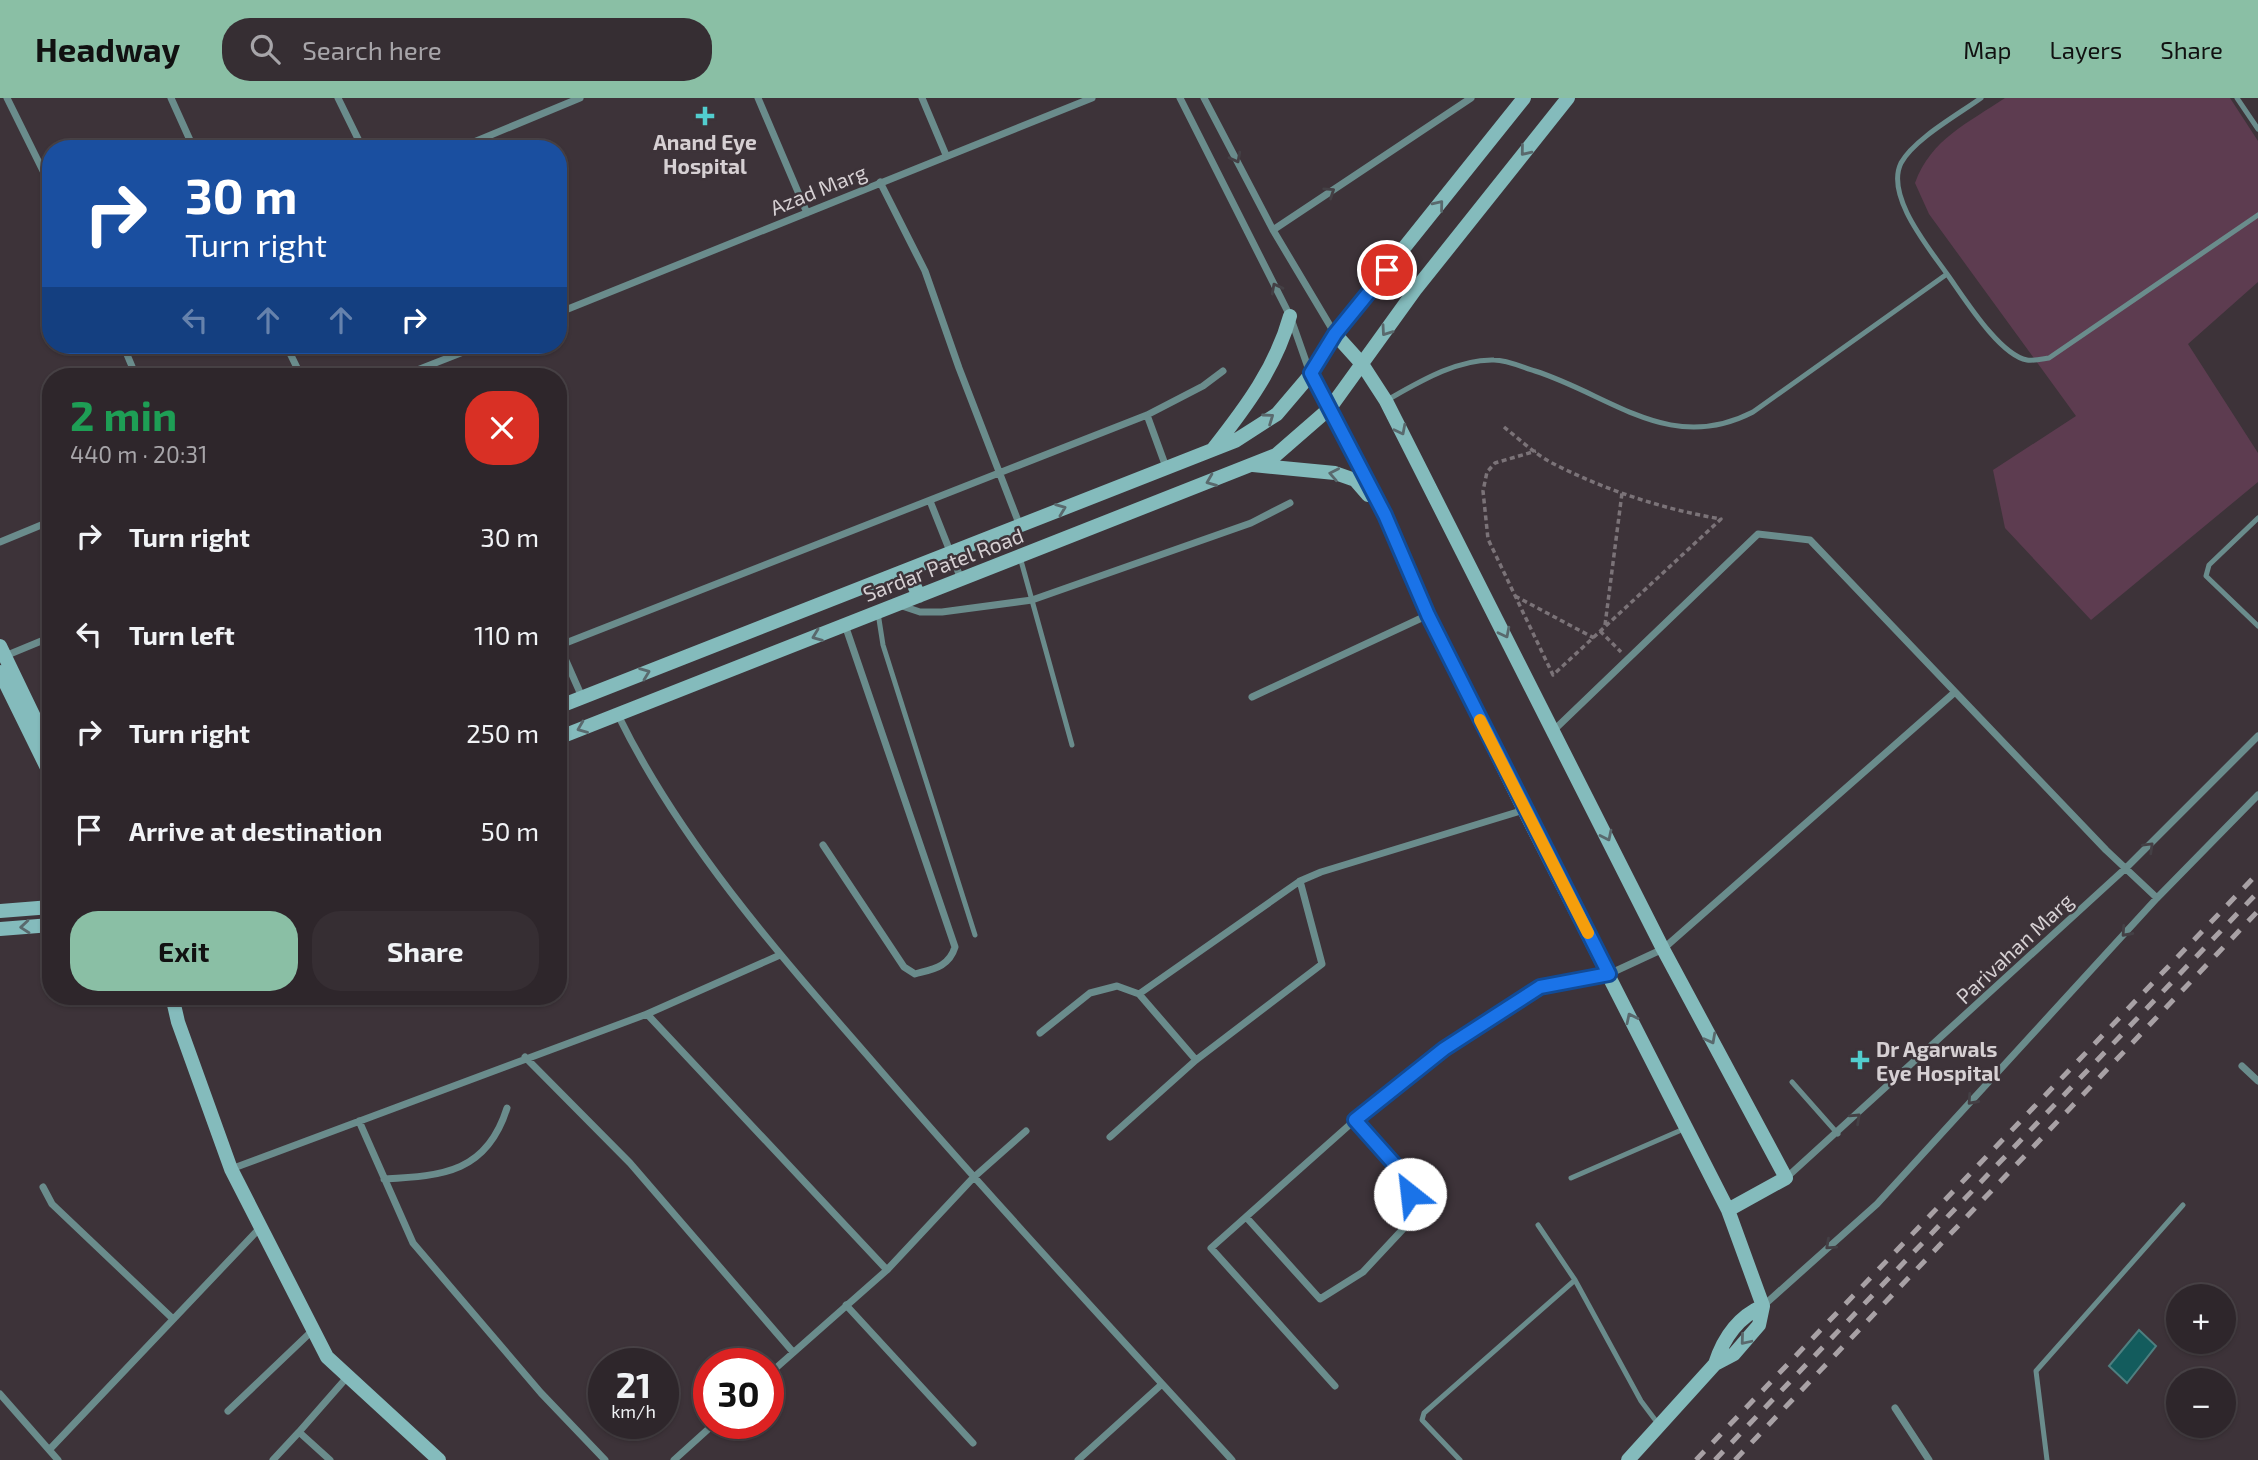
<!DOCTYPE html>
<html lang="en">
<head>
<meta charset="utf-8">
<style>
	:root { --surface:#2e262b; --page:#362e33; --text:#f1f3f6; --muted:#a7a5a9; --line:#494347; --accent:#8abfa5 }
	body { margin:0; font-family:"Exo 2",sans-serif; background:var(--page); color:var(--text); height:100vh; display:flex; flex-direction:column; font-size:26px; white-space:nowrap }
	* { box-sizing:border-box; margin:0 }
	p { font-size:23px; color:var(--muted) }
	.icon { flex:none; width:38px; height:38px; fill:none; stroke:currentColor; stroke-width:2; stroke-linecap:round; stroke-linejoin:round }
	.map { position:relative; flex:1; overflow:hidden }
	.sheet { position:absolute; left:42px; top:270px; width:525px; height:637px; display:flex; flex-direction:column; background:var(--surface); border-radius:28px; box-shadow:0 2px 5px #0004,0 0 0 2px var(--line) }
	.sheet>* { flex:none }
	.banner { position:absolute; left:42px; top:42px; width:525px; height:214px; border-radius:28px; box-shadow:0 2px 5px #0004,0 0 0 2px var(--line); background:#1a4fa0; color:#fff; overflow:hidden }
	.controls { position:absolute; left:2166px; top:1186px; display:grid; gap:14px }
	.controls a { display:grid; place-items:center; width:70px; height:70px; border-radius:50%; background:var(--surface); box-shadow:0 2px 5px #0004,0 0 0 2px var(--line); font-size:35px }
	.speed { position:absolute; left:588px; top:1250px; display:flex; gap:14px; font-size:35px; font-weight:700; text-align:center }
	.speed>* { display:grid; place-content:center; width:91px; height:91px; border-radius:50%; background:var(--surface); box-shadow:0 2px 5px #0004,0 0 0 2px var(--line); line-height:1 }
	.speed small { font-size:18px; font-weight:400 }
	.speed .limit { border:10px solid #d22; background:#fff; color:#111 }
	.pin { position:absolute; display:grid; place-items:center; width:60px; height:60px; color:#fff; margin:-30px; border:4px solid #fff; border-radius:50%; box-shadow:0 2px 7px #0007 }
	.me { position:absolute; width:77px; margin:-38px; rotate:331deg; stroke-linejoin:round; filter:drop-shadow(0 0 5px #0008) }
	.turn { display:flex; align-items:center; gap:24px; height:147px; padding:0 28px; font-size:32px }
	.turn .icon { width:91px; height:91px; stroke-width:2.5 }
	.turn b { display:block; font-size:49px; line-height:60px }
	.lanes { display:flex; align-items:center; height:66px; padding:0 28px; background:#0003; justify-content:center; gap:35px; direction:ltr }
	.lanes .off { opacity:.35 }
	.round { display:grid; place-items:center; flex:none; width:74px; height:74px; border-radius:28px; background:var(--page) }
	.overview { display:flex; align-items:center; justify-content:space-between; height:119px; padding:0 28px }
	h1 { font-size:42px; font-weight:700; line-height:52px; color:#1e9e55 }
	.cta { display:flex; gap:14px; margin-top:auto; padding:14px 28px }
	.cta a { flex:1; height:80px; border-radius:28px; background:var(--accent); color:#111; font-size:28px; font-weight:700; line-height:80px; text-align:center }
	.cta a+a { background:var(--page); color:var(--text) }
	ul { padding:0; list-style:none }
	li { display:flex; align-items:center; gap:21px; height:98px; padding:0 28px }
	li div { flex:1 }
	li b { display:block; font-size:26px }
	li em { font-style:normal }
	header { display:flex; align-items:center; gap:42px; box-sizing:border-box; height:98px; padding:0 35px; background:var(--accent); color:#111 }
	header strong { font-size:33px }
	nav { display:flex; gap:38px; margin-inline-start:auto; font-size:24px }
	.search { width:490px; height:63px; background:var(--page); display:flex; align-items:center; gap:18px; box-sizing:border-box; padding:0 24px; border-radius:28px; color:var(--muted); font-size:26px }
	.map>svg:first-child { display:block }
	.green { fill:#5d3c50 }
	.water { fill:#135c5d; stroke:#4e7f80; stroke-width:2 }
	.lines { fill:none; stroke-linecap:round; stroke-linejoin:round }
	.path { stroke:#7b7378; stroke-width:3.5; stroke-dasharray:5 3.5; stroke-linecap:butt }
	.lane { stroke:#6a8c8c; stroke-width:5 }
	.street { stroke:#6a8c8c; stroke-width:7 }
	.secondary { stroke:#84bbbc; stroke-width:14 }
	.rail { stroke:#a8a1a5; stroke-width:5; stroke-dasharray:12 12; stroke-linecap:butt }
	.oneway { stroke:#59696d }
	.oneway2 { stroke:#444045 }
	.route-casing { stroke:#114b97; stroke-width:18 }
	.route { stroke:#1a73e8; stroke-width:12 }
	.slow { stroke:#f59e0b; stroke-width:12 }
	.poi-dot { fill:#52cdce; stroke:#3d3339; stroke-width:2.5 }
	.labels { text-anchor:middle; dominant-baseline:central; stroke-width:5; stroke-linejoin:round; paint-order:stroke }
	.poi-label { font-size:21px; font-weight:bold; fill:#d6d0d3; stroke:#3d3339 }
	.street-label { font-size:21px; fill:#d6d0d3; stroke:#3d3339 }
</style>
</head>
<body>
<header>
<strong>Headway</strong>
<div class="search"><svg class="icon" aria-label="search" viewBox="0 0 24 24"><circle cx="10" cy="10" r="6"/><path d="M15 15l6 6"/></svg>Search here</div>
<nav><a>Map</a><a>Layers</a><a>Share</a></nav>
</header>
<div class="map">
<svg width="2258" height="1362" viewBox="0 0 2258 1362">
	<rect width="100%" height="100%" fill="#3d3339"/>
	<!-- green -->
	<path class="green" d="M2005 0H2230L2258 43V184L2188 246 2258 355V384L2091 522 2005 430 1993 372 2076 318 1929 116 1915 85C1931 41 1968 25 2005 0Z"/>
	<!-- water -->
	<path class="water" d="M2139 1232 2156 1248 2127 1285 2109 1268Z"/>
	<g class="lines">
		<!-- path -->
		<path class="path" d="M1504 329C1519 341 1535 356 1552 365 1605 392 1662 411 1721 421L1553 577 1488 441 1483 393 1487 374 1495 365 1536 353
			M1515 498 1594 540
			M1605 527 1622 395
			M1600 533 1621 554"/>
		<!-- lane -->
		<path class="lane" d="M2237 0 2258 31
			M1947 176C1963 198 1999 257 2027 262 2033 263 2042 261 2049 260L2258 117
			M1389 301C1419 284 1457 261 1494 262 1507 262 1522 269 1535 273 1611 297 1670 357 1753 314L1947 176C1929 150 1885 98 1901 65 1914 41 1959 16 1981 0
			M2258 420 2209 467 2206 478 2258 528
			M1020 459 1072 647
			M878 515 883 547 975 837
			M1792 984 1838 1036
			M1571 1080 1686 1030
			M1538 1127 1575 1182 1641 1303 1659 1327
			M1460 1362 1422 1322 1424 1315 1575 1182
			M2047 1362 2036 1273 2183 1107"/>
		<!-- street -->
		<path class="street" d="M7 0 51 89
			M171 0 194 51
			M338 0 363 51
			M758 0 807 115
			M922 0 946 57
			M1180 0 1290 218 1310 275
			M1204 0 1273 132 1335 236
			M457 51 580 0
			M880 84 925 173 959 270 1020 428
			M1273 132 1471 0
			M558 215 1092 0
			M123 247 136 278
			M286 247 301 278
			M402 278 481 247
			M1147 317 1166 369
			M930 403 961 481
			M0 444 51 423
			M899 507 920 514H942L1032 502 1251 425 1290 405
			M559 547 582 599
			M558 548 1147 317 1203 288 1223 273
			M5 558 51 539
			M1252 599 1428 517
			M618 617C679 742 776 853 867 957 986 1095 1109 1228 1232 1362
			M1554 632 1758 436 1810 442 2106 752 2157 800
			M823 747 904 869 915 876C933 871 949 869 955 849L845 527
			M647 916 887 1172
			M1040 935 1090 895 1117 888 1139 896
			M525 959 630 1065 793 1254
			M1196 962 1139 896 1300 783 1321 774 1524 712
			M2242 968 2258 983
			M359 1023 413 1145 541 1295 605 1362
			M1110 1039 1196 962 1322 866 1300 783
			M231 1071 647 916 780 857
			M1786 1080 2127 769 2258 638
			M384 1081C444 1078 487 1074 507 1010
			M43 1089 52 1106 172 1220
			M1246 1119 1320 1201 1363 1174 1418 1115 1403 1076 1355 1022
			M846 1207 973 1345
			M1763 1208 1877 1106 2157 800 2258 697
			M768 1277 887 1172 973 1080 1026 1033
			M1335 1288 1211 1150 1355 1022 1444 951 1540 889 1609 876 1663 851 1955 594
			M0 1296 58 1362
			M1895 1310 1929 1362
			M228 1313 313 1232
			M50 1351 259 1131
			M273 1362 299 1334
			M330 1362 299 1334 349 1277
			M674 1362 715 1325
			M1078 1362 1162 1286"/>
		<!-- secondary -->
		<path class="secondary" d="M1335 236 1362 266 1386 303 1663 851 1786 1080 1728 1112
			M1311 276 1385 417 1428 517 1524 712 1728 1112 1763 1208 1759 1227 1734 1256 1715 1266 1628 1362
			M1213 351C1246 309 1276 269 1290 218
			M1253 367 1335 375 1355 382 1368 397
			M907 472 919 498
			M0 548 51 654
			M0 574 51 678
			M558 609 1235 343 1277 316 1311 276 1335 236 1524 0
			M558 640 1276 357 1330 310 1415 192 1568 0
			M0 813 51 809
			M0 831 51 827
			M172 898 178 924 231 1071 327 1259 439 1362
			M1715 1266C1723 1241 1738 1219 1763 1208"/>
		<!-- rail -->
		<path class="rail" d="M1696 1362 2258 775
			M1715 1362 2258 794
			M1735 1362 2258 813"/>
	</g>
	<!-- one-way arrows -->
	<defs><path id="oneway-chevron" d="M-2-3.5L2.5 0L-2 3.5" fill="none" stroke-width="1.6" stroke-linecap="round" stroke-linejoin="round" transform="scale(1.75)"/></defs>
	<g class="oneway">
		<use href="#oneway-chevron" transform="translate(1525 53) rotate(129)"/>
		<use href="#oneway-chevron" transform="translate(1439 107) rotate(-51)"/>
		<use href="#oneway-chevron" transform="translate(1386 233) rotate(125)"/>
		<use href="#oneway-chevron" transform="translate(1269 320) rotate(-35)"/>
		<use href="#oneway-chevron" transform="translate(1401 332) rotate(63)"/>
		<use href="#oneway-chevron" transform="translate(1334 376) rotate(-169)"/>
		<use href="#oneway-chevron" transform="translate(1211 383) rotate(158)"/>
		<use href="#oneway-chevron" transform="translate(1061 411) rotate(-21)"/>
		<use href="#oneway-chevron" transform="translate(1505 535) rotate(63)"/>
		<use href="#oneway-chevron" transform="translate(817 538) rotate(159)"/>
		<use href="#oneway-chevron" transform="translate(645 575) rotate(-21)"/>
		<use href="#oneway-chevron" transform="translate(582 630) rotate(158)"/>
		<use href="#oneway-chevron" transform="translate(1607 738) rotate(64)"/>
		<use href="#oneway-chevron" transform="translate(25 829) rotate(175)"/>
		<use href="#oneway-chevron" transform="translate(1631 920) rotate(-116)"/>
		<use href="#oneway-chevron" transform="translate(1711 941) rotate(62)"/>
		<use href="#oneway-chevron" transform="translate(1745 1242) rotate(130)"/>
	</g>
	<g class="oneway2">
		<use href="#oneway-chevron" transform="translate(1236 60) rotate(62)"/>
		<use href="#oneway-chevron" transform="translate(1330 94) rotate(-34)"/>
		<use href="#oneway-chevron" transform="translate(1276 190) rotate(-118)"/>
		<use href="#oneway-chevron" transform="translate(2149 749) rotate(-44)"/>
		<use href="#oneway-chevron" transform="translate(2126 834) rotate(132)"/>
		<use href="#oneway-chevron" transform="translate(1972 1002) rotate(132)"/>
		<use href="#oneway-chevron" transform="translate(1856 1020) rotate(-43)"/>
		<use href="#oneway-chevron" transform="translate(1830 1147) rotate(138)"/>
	</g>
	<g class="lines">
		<defs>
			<path id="route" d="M1387 172 1335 236 1311 275 1385 417 1428 517 1609 876 1540 889 1444 951 1355 1022 1403 1076 1410 1096"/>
		</defs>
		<!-- route casing -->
		<use href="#route" class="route-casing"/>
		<!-- route -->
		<use href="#route" class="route"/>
		<!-- slow -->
		<path class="slow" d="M1480 622 1588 835"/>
	</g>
	<!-- markers -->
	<g class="poi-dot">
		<path d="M701.5 7.5h7v7h7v7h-7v7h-7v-7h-7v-7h7z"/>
		<path d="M1856.5 951.5h7v7h7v7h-7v7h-7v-7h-7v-7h7z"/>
	</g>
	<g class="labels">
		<!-- poi labels -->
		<g class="poi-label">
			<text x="705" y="43">Anand Eye<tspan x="705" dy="24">Hospital</tspan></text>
			<text x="1876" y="950" text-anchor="start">Dr Agarwals<tspan x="1876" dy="24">Eye Hospital</tspan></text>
		</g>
		<!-- street labels -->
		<g class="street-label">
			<text transform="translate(818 91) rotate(-22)">Azad Marg</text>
			<text transform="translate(943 466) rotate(-21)">Sardar Patel Road</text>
			<text transform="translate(2014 850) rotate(-43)">Parivahan Marg</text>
		</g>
	</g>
</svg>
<div class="controls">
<a>+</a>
<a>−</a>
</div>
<div class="speed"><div>21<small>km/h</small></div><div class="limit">30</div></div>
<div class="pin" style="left:1387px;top:172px;background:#d93025"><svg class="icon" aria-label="arrive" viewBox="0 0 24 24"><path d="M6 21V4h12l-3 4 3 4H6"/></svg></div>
<svg class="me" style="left:1410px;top:1096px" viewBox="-20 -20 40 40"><circle r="19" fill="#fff"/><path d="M0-13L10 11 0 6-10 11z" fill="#1a73e8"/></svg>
<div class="banner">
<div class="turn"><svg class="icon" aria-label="right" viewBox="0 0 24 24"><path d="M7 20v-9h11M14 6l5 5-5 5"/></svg><div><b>30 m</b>Turn right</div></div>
<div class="lanes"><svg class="icon off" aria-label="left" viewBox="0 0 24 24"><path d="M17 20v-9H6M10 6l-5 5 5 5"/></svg><svg class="icon off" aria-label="ahead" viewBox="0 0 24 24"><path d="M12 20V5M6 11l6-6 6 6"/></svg><svg class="icon off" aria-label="ahead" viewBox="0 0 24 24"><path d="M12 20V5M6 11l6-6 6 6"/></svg><svg class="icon" aria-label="right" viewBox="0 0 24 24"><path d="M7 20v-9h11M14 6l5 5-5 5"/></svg></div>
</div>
<section class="sheet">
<div class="overview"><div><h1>2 min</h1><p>440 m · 20:31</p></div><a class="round" style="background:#d93025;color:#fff"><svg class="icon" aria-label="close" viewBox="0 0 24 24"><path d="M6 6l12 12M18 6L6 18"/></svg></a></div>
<ul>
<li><svg class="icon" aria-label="right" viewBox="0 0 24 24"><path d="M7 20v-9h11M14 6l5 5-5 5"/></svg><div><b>Turn right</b></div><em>30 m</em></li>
<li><svg class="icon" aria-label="left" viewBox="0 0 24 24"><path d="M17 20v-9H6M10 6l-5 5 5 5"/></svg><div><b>Turn left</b></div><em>110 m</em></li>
<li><svg class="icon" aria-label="right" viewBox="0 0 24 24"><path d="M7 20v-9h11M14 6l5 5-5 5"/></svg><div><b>Turn right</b></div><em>250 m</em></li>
<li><svg class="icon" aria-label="arrive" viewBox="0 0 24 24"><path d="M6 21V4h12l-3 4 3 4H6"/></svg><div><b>Arrive at destination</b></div><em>50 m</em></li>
</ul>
<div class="cta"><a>Exit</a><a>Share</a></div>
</section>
</div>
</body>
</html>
